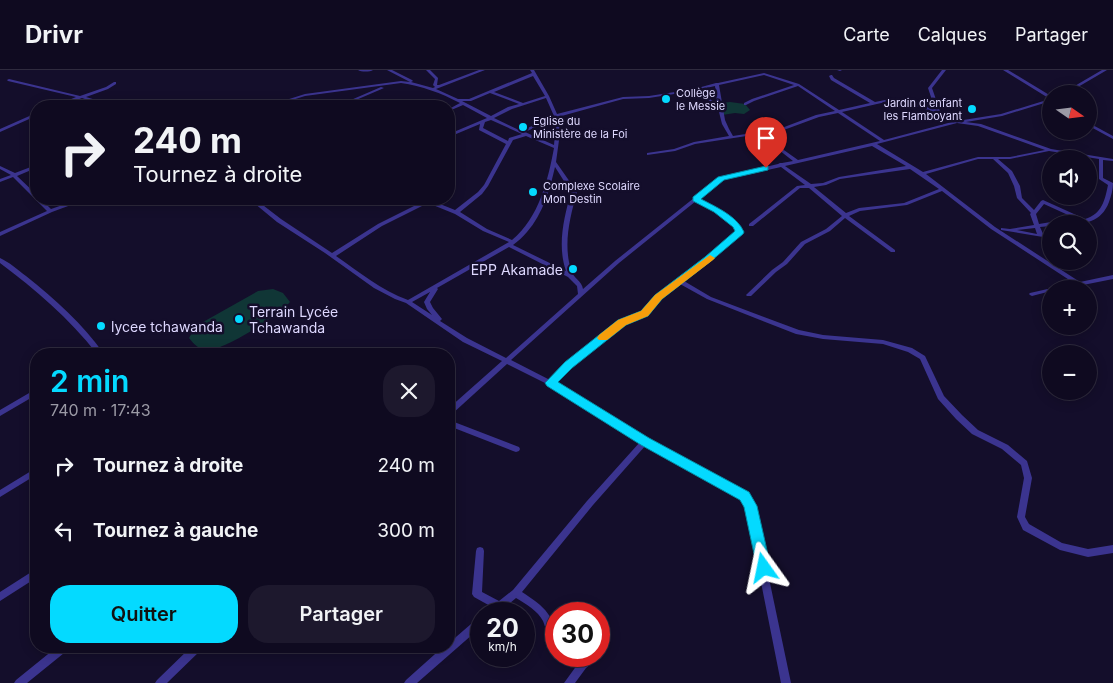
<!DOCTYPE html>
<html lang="fr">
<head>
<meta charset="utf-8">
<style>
	:root { --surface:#0f0a20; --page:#1d182d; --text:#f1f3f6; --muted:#9b9aa5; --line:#2f2b3e; --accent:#04daff }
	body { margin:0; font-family:Inter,sans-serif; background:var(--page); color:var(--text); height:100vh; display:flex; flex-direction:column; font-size:19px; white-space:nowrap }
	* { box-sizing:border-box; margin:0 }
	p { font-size:16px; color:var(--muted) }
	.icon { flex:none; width:28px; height:28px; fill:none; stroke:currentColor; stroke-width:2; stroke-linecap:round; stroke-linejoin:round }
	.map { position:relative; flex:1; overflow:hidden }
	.side { position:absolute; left:30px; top:278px; width:425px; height:305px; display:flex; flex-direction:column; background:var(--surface); border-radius:20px; box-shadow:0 2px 12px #0003,0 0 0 1px var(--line) }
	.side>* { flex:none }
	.guide { position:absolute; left:30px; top:30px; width:425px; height:105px; border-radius:20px; box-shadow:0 2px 12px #0003,0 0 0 1px var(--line); background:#0f0a20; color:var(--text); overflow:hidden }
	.needle { width:32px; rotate:104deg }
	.controls { position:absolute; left:1042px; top:15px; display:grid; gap:10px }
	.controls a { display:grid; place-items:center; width:55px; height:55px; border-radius:50%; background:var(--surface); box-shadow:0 2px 12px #0003,0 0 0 1px var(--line); font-size:25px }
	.speed { position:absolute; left:470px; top:532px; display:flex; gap:10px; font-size:25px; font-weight:700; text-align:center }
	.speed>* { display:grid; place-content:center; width:65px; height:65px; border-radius:50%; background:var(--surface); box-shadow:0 2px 12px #0003,0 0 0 1px var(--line); line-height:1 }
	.speed small { font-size:12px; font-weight:400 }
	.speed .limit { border:8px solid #d22; background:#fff; color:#111 }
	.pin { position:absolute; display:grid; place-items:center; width:42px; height:42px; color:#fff; margin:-51px -21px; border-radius:50% 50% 50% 0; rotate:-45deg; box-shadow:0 0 5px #0007 }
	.pin .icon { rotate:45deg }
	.me { position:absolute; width:55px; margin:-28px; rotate:348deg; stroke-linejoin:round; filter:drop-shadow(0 0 4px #0008) }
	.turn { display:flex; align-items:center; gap:18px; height:105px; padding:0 20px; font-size:22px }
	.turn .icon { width:65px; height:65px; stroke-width:2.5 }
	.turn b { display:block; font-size:35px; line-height:42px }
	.round { display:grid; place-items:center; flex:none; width:52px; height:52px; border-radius:20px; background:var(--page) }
	.headline { display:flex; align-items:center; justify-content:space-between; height:85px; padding:0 20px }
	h1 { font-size:30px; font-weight:600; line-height:38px; color:var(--accent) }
	.action { display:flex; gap:10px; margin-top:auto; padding:10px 20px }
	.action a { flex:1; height:58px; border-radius:20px; background:var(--accent); color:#111; font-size:20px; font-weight:600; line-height:58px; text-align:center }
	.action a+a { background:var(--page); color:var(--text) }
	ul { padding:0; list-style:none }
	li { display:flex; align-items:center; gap:15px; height:65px; padding:0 20px }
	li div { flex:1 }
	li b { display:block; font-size:19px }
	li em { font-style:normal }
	header { display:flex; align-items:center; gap:30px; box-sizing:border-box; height:70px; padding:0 25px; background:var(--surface); border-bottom:1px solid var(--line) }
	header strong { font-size:24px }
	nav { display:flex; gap:28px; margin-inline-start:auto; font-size:18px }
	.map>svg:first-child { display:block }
	.green { fill:#103636 }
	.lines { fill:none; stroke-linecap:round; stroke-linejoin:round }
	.street { fill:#3b348f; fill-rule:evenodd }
	.route { fill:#04daff; stroke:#038ea6 }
	.slow { fill:#f59e0b }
	.poi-dot { fill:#04daff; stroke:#140e2b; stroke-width:2 }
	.labels { text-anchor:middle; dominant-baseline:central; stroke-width:5; stroke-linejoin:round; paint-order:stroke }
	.far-poi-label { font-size:11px; fill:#ded8ff; stroke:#140e2b; text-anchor:start }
	.poi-label { font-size:14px; fill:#ded8ff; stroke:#140e2b; text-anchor:start }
</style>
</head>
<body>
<header>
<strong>Drivr</strong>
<nav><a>Carte</a><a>Calques</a><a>Partager</a></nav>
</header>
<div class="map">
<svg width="1113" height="613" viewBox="0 0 1113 613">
	<rect width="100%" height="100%" fill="#140e2b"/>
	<!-- green -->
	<path class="green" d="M730 32 745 34 750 40 744 44 735 43 722 45 719 33Z
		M273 219 283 223 290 232C279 245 224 281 207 280 199 280 194 274 189 268L196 256 258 221Z"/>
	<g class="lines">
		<!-- street -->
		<path class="street" d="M358 0H373C370 2 361 2 358 0Z
			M387 0H392L412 10 413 11 411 12 433 18 435 17 433 15 435 9 426 0H430L438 8 437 15H439L479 0H485L436 19 458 29H469L532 3 530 0H534L549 26 557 44 623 27 649 26 694 19 716 13H718L764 3 799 14 839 40 870 33 831 10 829 6 831 5H832L834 8 875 32 890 29 913 32 935 39 928 18 942 0H946L932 18 940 41 957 51 1001 44 1050 29 1003 0H1008L1051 26V31L1002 46 966 52 981 54 1051 79 1113 89V91L1103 90V108L1113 113C1113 120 1111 126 1109 132 1100 156 1079 154 1058 154L1061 152 1079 150 1044 134 1036 144 1039 154 1051 152 1054 154H1051V156L1040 157 1044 166 1043 167 1001 160V158L1010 159 1034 155 1030 144 1031 143 1017 128 1014 116 1008 103 993 89H978L926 104 995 157 1080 212 1113 205V209L1063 219H1051V221L1032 226 1030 225 1029 224 1030 223 1074 213 991 159 942 121 907 135 860 141 849 146 895 180V182H891L845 148 830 161 805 174 787 194 776 202 751 226H747L746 225 747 224 772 200 783 192 801 172 826 159 842 146 809 118H800L753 156H749V154L797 116 805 115 781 97 723 110 699 129C715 138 733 145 743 162L710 190 684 211 711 227 799 260 823 265 883 270 912 278 925 286 944 326 962 345 978 360 1008 375 1027 391 1032 408 1025 447 1029 454 1062 473 1088 479 1113 475V483L1088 487 1060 480 1023 460 1017 447 1024 408 1021 395 1002 379 972 364 956 349 938 329 920 289 908 282 883 274 823 269 796 264 707 229 680 214 661 228 651 242 624 253 571 297 556 313 648 369 747 424 754 437 791 613H781L746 437 741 428 646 375 593 435 522 522C545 537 556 546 556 574 546 571 547 560 543 551 538 541 526 534 516 528L497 544H486L487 541 492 537 474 527 472 524 476 481 477 478 480 477 483 478 484 481 482 522 499 531 513 520 587 431 640 372 549 315 507 294 452 344 449 345V338L502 291 463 272 406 233 395 229 374 218 325 183 277 152 249 129H255L281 149 332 183 378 154 424 131 422 130 423 129 430 130 455 140 478 122 484 115 506 74 479 60 480 54 449 67V64L487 48 463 35 449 41V39L460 33C441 23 422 16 401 13L305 26 273 36H267L305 24 401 11 410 12ZM764 5 794 15 752 29 744 33V35H746L754 31 798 16 835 41 816 45 779 59 766 58 752 63 733 66 729 59 725 50 719 15ZM533 6 545 26 523 33 494 22ZM715 16 717 34 697 20ZM693 21 718 38 722 54 729 66 694 72 674 79 647 83V85L675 81 695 74 753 65 766 60 776 61 770 73 793 91 782 93H780L778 94 719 108 615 191 583 219C582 211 573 208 571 200 563 174 570 147 577 122L556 92 560 63 558 47 623 29 649 28ZM490 23 519 34 508 37 491 46 462 31H471ZM546 28 554 46 521 61 494 48 512 39ZM890 31C915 35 930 39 952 52L884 70 842 42ZM838 43 880 71 798 90 774 73 781 61 819 47ZM554 49 555 63 554 75 525 62ZM491 50 522 64 509 68 508 71 483 58 485 52ZM957 53 978 56 1045 80 1010 87H978L923 102 877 74ZM526 66 554 78C548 110 539 148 512 170L487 159 460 142 482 124 488 116 513 70ZM872 76 906 96 839 107 823 113 811 114 785 96ZM1049 81 1099 89V109L1108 115C1105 130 1102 144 1085 149L1043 130 1041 131 1034 140 1022 128 1020 116 1012 101 998 89H1010ZM555 97 571 122C564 148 557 175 566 201L513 175C518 171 523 167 527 162 543 144 550 119 555 97ZM910 99 939 119 904 133 859 138 846 143 814 117 826 115 840 109ZM696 131C711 139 729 147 737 162L706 188 657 226 647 240 620 251 567 293 550 310 511 290 619 193ZM428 133 455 144 483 161 509 172 408 230C381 220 359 202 336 186L382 156ZM1035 158 1037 164 1017 160ZM509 177 568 207 577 216 578 224 506 288 467 268 440 251 442 249 433 238 430 232 438 219 437 218ZM430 222 424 232 427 239 432 245 412 232Z
			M837 0H842L840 1Z
			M1102 0H1107L1066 24H1061Z
			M9 9 80 26 106 17 114 12H116V14L108 19 86 27 116 36H109L99 34 82 28 61 36H56L57 35 76 27 8 11 7 10Z
			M381 17 384 18 342 36H337Z
			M406 31H407V33L400 36H395Z
			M34 44H36V46L0 62V59Z
			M1089 53 1113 66V69L1089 56Z
			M36 95V98L17 106 36 124V129H41L51 139 80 129H87L52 142 0 166V162L47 141 13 107 0 112V109L11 105 0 99V96L15 103Z
			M0 188C9 192 18 200 26 206 55 229 83 254 104 284H97C69 248 36 220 0 193Z
			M36 319V325L0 346V340Z
			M449 350 519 377 520 379 519 381 516 382 513 381 449 356Z
			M36 398V405L0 427V420Z
			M36 499V508L0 531V522Z
			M481 547V557L417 613H404L406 610 444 576H449V573L478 548Z
			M58 576H71L69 579 27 613H14L16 610Z
			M192 576H204L202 579 167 613H155L157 610Z
			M601 576 604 578 606 581 604 584 599 587 597 589 586 598 575 613H564L577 595 571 589 569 586H581L583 589 586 586H599V577Z"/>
	</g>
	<!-- route -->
	<path class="route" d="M766 96H768V100L724 110 701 129C716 137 737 146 744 162L743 164 711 191 662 229 648 246 626 255 572 298 558 312 649 368 749 422 757 436 771 498 769 503 764 505 759 503 757 498 744 437 740 430 641 375 547 316 545 313 565 292 618 250 641 241 655 225 705 187 735 161 733 157 714 142 693 131V127L718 107Z"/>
	<!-- slow -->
	<path class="slow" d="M710 185 715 188 713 190 662 229 648 246 626 255 607 270H599L597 268 599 265 618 250 641 241 655 225Z"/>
	<!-- markers -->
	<g class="poi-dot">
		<circle cx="666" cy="29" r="5"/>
		<circle cx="972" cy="39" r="5"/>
		<circle cx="523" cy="57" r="5"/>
		<circle cx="533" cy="122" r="5"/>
		<circle cx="573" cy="199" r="5"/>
		<circle cx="239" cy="249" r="5"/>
		<circle cx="101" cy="256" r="5"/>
	</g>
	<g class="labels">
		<!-- far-poi labels -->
		<g class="far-poi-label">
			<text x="676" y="23">Collège<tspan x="676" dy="13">le Messie</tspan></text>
			<text x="962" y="33" text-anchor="end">Jardin d'enfant<tspan x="962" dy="13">les Flamboyant</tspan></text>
			<text x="533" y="51">Eglise du<tspan x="533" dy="13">Ministère de la Foi</tspan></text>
			<text x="543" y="116">Complexe Scolaire<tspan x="543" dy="13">Mon Destin</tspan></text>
		</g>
		<!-- poi labels -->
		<g class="poi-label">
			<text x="563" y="199" text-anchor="end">EPP Akamade</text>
			<text x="249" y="241">Terrain Lycée<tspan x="249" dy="16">Tchawanda</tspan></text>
			<text x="111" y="256">lycee tchawanda</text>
		</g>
	</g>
</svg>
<div class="controls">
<a><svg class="needle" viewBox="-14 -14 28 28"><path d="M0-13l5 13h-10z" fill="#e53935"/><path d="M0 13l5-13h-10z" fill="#9b9aa5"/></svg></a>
<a><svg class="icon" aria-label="sound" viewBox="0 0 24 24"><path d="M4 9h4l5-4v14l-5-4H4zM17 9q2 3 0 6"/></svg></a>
<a><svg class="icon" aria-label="search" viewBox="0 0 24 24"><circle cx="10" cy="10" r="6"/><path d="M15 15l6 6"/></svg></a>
<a>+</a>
<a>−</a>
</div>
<div class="speed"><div>20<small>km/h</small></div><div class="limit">30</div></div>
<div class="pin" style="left:766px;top:98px;background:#d93025"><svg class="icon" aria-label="arrive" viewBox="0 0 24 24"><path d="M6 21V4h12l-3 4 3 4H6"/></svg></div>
<svg class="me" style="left:764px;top:498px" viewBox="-20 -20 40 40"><path d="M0-17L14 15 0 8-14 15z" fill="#04daff" stroke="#fff" stroke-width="4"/></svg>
<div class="guide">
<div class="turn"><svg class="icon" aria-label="right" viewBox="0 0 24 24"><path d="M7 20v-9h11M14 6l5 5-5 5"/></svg><div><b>240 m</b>Tournez à droite</div></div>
</div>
<section class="side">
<div class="headline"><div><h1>2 min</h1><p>740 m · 17:43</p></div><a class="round"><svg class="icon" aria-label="close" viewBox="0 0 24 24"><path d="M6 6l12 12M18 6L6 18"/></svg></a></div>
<ul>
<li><svg class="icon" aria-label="right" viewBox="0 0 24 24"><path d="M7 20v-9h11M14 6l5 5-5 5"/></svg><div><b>Tournez à droite</b></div><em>240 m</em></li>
<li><svg class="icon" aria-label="left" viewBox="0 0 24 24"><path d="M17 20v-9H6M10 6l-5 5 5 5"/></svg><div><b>Tournez à gauche</b></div><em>300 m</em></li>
</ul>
<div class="action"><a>Quitter</a><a>Partager</a></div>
</section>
</div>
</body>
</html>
